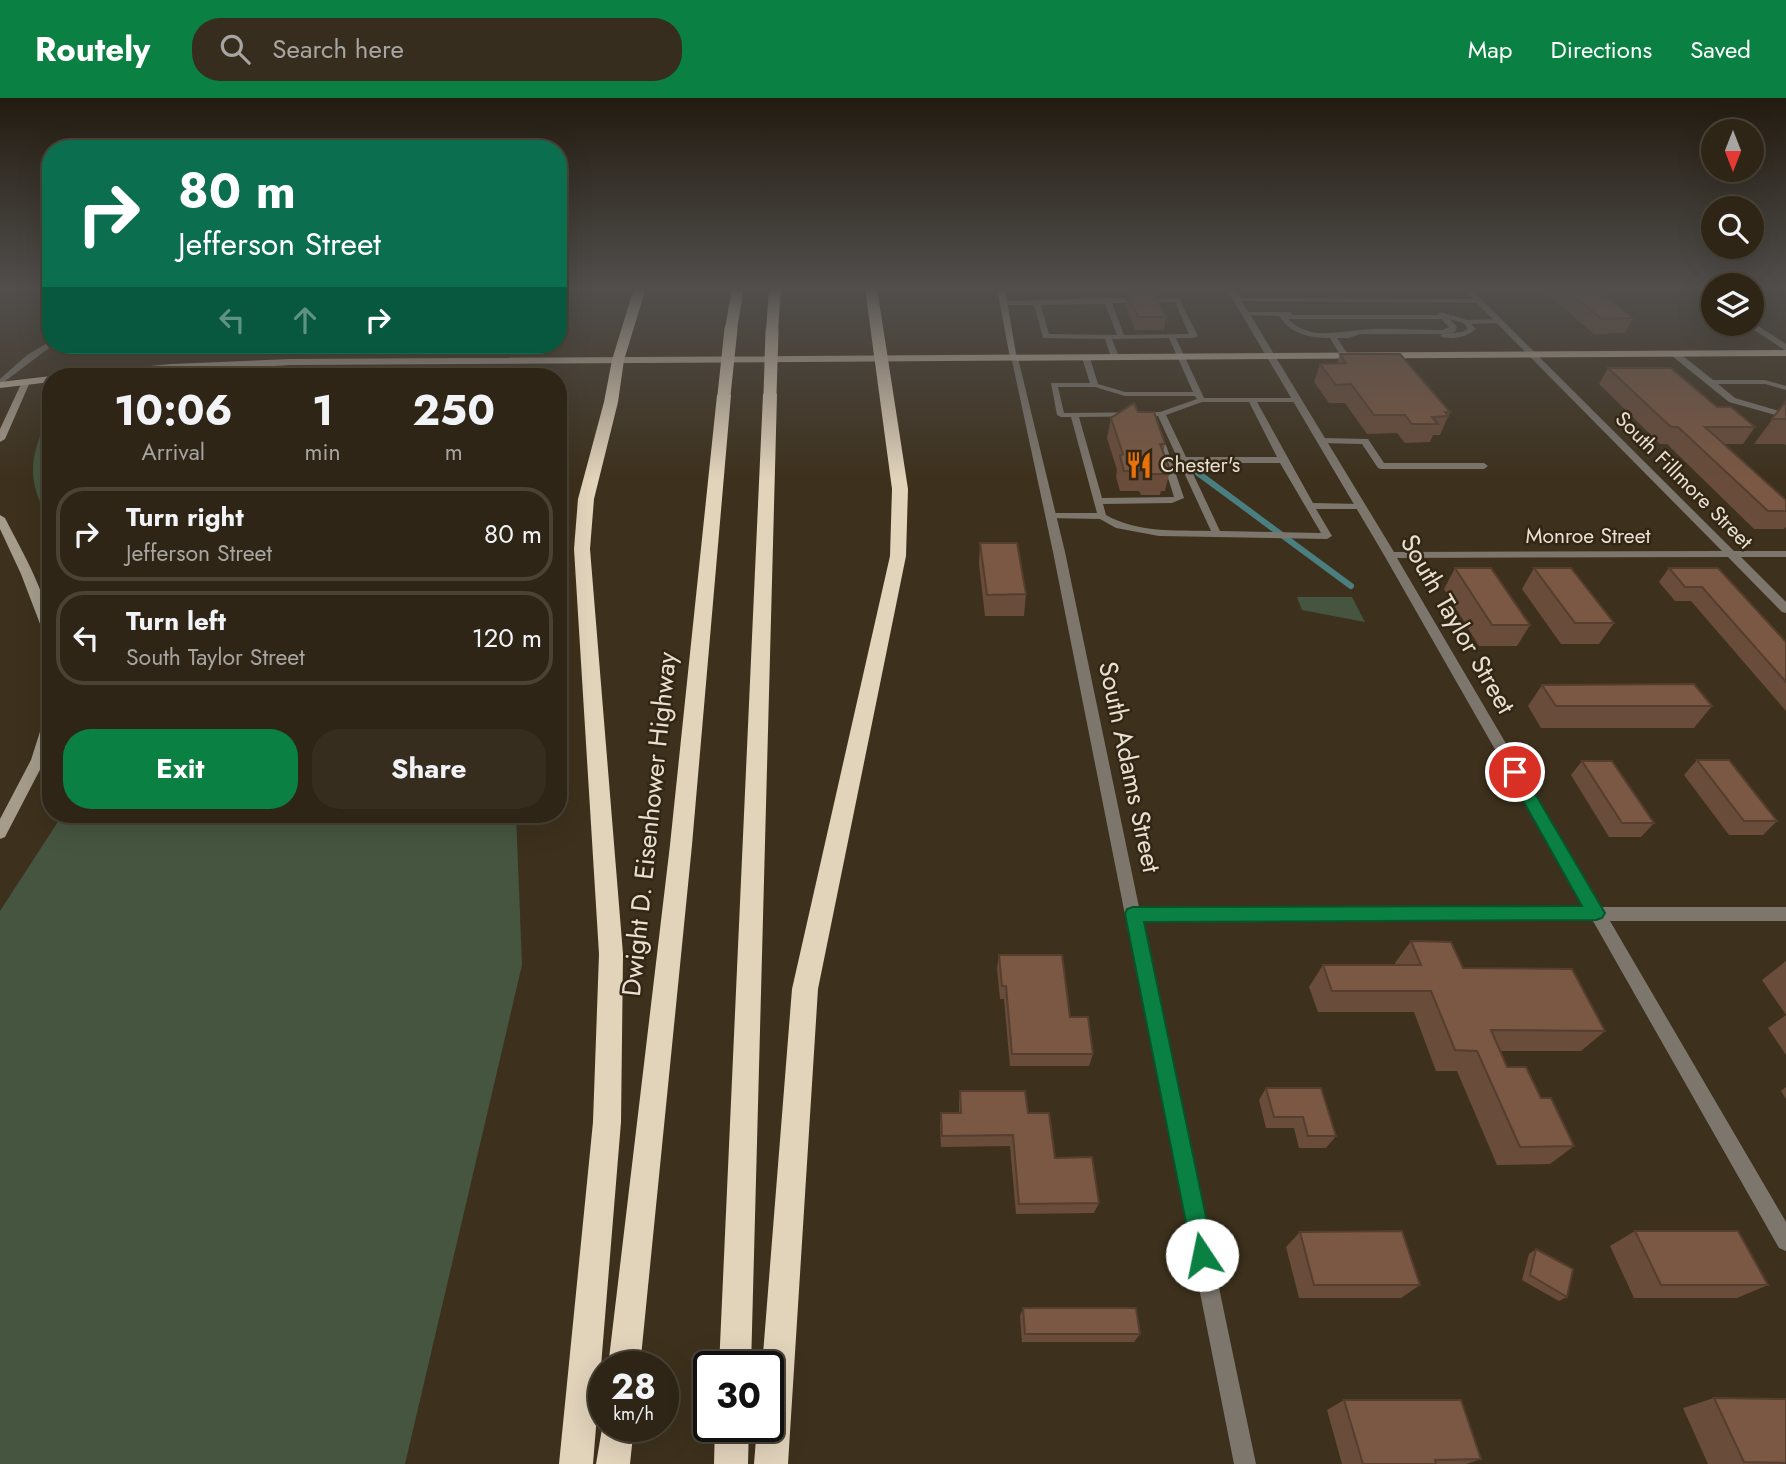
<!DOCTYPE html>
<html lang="en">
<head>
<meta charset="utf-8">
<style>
	:root { --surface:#2e2516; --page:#362d1f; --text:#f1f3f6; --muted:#a7a5a1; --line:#494235; --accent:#0b8043 }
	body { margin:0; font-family:Jost,sans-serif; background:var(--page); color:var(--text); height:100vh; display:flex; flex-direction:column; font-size:26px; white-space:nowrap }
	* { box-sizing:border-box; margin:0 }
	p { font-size:23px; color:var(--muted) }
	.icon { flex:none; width:38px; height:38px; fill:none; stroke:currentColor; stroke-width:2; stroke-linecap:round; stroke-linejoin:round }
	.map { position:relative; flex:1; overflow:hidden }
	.side { position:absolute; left:42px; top:270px; width:525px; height:455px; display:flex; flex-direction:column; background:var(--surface); border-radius:28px; box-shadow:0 7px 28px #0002,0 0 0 2px var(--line) }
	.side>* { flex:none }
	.guide { position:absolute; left:42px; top:42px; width:525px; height:214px; border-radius:28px; box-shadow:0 7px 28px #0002,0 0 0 2px var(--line); background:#0b6e4f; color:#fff; overflow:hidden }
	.needle { width:46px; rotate:180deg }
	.tools { position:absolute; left:1701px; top:21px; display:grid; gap:14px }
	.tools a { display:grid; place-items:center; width:63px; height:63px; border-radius:50%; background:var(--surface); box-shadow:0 7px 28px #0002,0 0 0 2px var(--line); font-size:35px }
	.speed { position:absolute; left:588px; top:1253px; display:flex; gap:14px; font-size:35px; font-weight:700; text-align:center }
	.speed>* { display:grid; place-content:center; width:91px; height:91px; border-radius:50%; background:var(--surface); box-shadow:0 7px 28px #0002,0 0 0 2px var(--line); line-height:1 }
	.speed small { font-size:18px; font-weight:400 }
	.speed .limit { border:4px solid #111; border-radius:10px; background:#fff; color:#111 }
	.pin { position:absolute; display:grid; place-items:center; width:60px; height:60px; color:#fff; margin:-30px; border:4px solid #fff; border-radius:50%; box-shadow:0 2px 7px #0007 }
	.me { position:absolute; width:77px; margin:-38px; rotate:349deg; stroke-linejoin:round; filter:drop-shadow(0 0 5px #0008) }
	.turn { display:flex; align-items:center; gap:24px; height:147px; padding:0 21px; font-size:32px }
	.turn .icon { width:91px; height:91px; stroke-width:2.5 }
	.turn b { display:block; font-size:49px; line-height:60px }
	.lanes { display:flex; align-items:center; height:66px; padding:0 21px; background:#0003; justify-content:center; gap:35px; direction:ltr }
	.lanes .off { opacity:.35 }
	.eta { display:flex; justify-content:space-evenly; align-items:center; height:119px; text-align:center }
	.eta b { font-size:42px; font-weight:700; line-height:49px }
	.cta { display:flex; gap:14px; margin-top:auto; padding:14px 21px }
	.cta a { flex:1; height:80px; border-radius:28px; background:var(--accent); color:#fff; font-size:28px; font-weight:700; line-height:80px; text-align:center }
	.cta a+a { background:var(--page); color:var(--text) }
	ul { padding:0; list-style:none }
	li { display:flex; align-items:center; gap:21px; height:94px; margin:0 14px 10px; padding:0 7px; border:4px solid var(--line); border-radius:28px }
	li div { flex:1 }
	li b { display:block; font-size:26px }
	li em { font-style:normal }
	header { display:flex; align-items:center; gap:42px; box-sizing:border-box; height:98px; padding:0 35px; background:var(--accent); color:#fff }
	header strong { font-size:33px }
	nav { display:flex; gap:38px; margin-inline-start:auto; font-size:24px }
	.search { width:490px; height:63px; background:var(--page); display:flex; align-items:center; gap:18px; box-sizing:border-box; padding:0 24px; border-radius:28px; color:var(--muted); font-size:26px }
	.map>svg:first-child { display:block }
	.green { fill:#45553f }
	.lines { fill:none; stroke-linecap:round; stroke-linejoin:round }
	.stream-far1 { stroke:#4a7e7f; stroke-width:4.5 }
	.stream { stroke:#4a7e7f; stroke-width:6 }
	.lane { fill:#7c766d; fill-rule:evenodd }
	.street { fill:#7c766d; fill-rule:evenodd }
	.secondary { fill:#a59c8c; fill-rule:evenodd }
	.primary { fill:#c5b9a5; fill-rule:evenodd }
	.highway { fill:#e2d3bb; fill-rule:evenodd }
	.highway-bridge { stroke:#e2d3bb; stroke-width:13 }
	.wall { fill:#694c3a }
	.building { fill:#7a5843; stroke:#553e2f; stroke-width:2 }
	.route { fill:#0b8043; stroke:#07532c; stroke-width:2 }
	.labels { text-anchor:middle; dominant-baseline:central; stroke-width:5; stroke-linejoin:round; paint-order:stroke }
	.far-poi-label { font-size:21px; fill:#e8e0d4; stroke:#332713; text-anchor:start }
	.far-street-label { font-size:21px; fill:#e8e0d4; stroke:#332713 }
	.street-label { font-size:26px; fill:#e8e0d4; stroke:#332713 }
</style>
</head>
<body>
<header>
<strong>Routely</strong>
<div class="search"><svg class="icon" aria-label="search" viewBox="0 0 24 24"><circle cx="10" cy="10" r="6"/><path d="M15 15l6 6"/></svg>Search here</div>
<nav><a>Map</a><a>Directions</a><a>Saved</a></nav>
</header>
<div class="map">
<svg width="1786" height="1366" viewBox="0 0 1786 1366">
	<rect width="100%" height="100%" fill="#3d311d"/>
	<!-- green -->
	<path class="green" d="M51 312V425C24 379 30 359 51 312Z
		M1297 499H1352L1365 524 1302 512Z
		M63 716H516L522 867 405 1366H0V813Z"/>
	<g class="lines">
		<!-- stream-far1 -->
		<path class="stream-far1" d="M1187 366 1201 376"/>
		<!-- stream -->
		<path class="stream" d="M1198 375 1351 488"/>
		<!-- lane -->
		<path class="lane" d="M1107 200 1179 201 1198 238 1194 240H1176L1204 300H1300V304H1257L1313 405 1361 406 1364 407V411H1316L1332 438 1327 441 1159 438 1116 430 1100 421 1047 420V416L1050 415H1097L1071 319H1061L1057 317 1051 285H1090L1082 260 1086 258 1090 260 1098 286 1125 294H1193L1169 240 1112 241 1119 259 1115 261 1111 259 1105 241 1043 240 1034 207H1004L1001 205 1004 203ZM1175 204 1189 236 1124 237 1112 205ZM1105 206 1117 237 1049 236 1041 207ZM1058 289H1095L1125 298H1195L1197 301 1160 314 1064 315ZM1202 304H1249L1277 359H1186L1166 317ZM1158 318 1211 433C1175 432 1138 435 1106 417L1103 406 1172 405 1184 400 1163 338 1159 336 1155 338 1174 399 1102 400 1079 319ZM1188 365H1280L1321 435 1220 433Z
			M1237 200 1479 201 1482 203 1479 205 1235 203 1234 202Z
			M1245 214H1290L1293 217H1438L1441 214 1467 222 1499 221 1503 223 1499 225 1471 226 1476 231C1467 239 1451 243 1440 238L1443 236H1360L1349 240H1337L1349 258 1345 260H1342L1330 240C1309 240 1291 236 1279 218L1243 217V215ZM1288 221H1441L1449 229 1443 232C1416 232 1387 229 1360 232 1334 234 1309 242 1288 221ZM1449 221 1464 225 1468 231 1462 234 1445 236 1455 234 1457 229Z
			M51 243V247H53L0 287V281L27 257Z
			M1672 254H1678L1713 282H1765L1786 288V292L1765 286H1718L1735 300 1786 315V320L1729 304 1672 258Z
			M1322 340 1368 341 1384 365H1484L1488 368 1484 371H1381L1378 370 1362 346 1319 345 1318 343Z"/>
		<!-- street -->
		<path class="street" d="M1226 190H1234L1394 454 1722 453 1462 190H1470L1734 453H1786V459H1741L1786 504V515L1782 514 1728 459 1397 460 1602 809H1786V823H1610L1786 1124V1153L1779 1150 1593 823H1142L1256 1366H1234L1053 454 1011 258 1018 260 1065 454 1139 809H1585L1384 457Z
			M1697 190H1706L1713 196V201Z
			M1752 224 1786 246V253L1748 228 1747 226H1752Z"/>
		<!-- secondary -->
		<path class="secondary" d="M997 190H1005L1017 262 1010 260Z
			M26 281 30 284 5 341 0 344V331L22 284Z
			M0 417 5 420C24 458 51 500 51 543L45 539 21 476 0 431Z
			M51 616V643L45 662 5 739 0 741V721L31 662 44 621Z"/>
		<!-- primary -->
		<path class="primary" d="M1786 252V258L290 267 107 278H69L74 275 172 266 290 261Z
			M51 278H53H51V284L0 290V284Z"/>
		<!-- highway -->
		<path class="highway" d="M634 190H646L624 262 618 304 594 401 590 451 623 856 621 1024 593 1366H559L593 1024 599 856 574 451 578 401 604 304 612 262Z
			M732 190H744L737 231 731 235 725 231Z
			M769 190H781L778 233 772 237 766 233Z
			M865 190H877L908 391 906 458 818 891 788 1366H754L757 1328H768V1269H762L792 891 890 458 892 391Z
			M770 292 777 296 751 1269H719L763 296Z
			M724 293 731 297 692 747 640 1269H608L670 747 717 297Z
			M604 1319V1328H634L630 1366H596Z
			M715 1328H749L748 1366H714Z"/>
		<!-- highway-bridge -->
		<path class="highway-bridge" d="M770 296 772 233
			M724 297 731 231"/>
	</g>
	<!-- wall -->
	<path class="wall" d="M1540 190H1595L1633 220 1625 235 1594 236Z
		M1127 195 1166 219 1164 232H1135L1125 207Z
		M1340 256 1450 314 1440 337H1433L1430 344 1405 345 1397 335 1367 336 1345 305H1329L1314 284 1320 266H1337Z
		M1608 270 1717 309 1755 329 1743 346H1724L1786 402V429L1784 431H1754L1667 346H1660L1599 286Z
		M1786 303V347L1784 346H1754Z
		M1138 314 1165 346 1163 355 1170 372 1165 393H1161L1160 397H1141L1139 393H1120L1116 379 1117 372 1107 340 1111 320Z
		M980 445 1026 496 1024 518H985L979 466Z
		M1455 470 1530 527 1517 548H1479L1444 491Z
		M1534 470 1614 525 1599 546H1561L1522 491Z
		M1669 470H1718L1786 544V613L1691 503H1675L1659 484Z
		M1542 587 1712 608 1694 630H1541L1528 608Z
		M1697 662 1777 723 1763 737H1729L1684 677Z
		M1582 663 1654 725 1641 739H1609L1571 677Z
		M1411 843 1463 870 1605 933 1581 953H1500L1507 969 1541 1000 1574 1048 1550 1066 1497 1067 1457 973H1436L1414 914H1318L1309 889 1323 867H1396L1395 865Z
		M999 857 1070 919 1093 956 1089 968H1010L1004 901H1000L997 870Z
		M1786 863V917L1762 882Z
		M1786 917V957L1768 930Z
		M1786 989V1001L1781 993Z
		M1266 990 1336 1038 1326 1050H1299L1294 1030H1266L1259 1002Z
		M960 993 1028 1015 1055 1060 1099 1105 1094 1115 1016 1116 1010 1048 941 1049 940 1027 941 1015H959V1005Z
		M1635 1133 1768 1187 1737 1200H1634L1610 1148Z
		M1300 1134 1420 1187 1401 1200H1299L1286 1149Z
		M1536 1151 1567 1199 1559 1203 1522 1182 1529 1156Z
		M1023 1210 1140 1236 1134 1244H1022L1020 1218Z
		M1714 1300 1786 1301V1366H1708L1683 1310Z
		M1344 1302 1481 1361 1466 1366H1342L1327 1312Z"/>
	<!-- building -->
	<path class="building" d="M1564 190H1595L1633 220 1602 221Z
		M1127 195H1154L1166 219H1138Z
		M1340 256H1400L1450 314H1445L1448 318 1432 319 1438 326H1412L1405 317H1374L1351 286 1336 287 1320 266 1346 265Z
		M1608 270H1671L1717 309H1731L1755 329H1705L1786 402V413H1768L1678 329H1671Z
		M1786 303V321H1772Z
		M1134 305 1138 314H1154L1165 346H1160L1170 372H1164L1165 376H1145L1144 373H1124L1120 358 1123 356 1111 320Z
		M980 445H1017L1026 496 987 497Z
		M1455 470H1491L1530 527H1492Z
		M1534 470H1571L1614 525H1575Z
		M1669 470H1718L1786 544V584L1702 489H1685Z
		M1694 586 1712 608H1556L1542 587Z
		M1697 662H1729L1777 723H1744Z
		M1582 663H1612L1654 725H1622Z
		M1411 843 1451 844 1463 870 1572 871 1605 933 1491 932 1507 969H1526L1541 1000H1551L1574 1048 1520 1049 1477 953 1455 952 1431 893H1332L1323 867H1421Z
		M999 857H1062L1070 919H1088L1093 956H1012L1006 888H1002Z
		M1266 990H1321L1336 1038H1308L1303 1019H1274Z
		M960 993H1025L1028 1015H1049L1055 1060 1092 1059 1099 1105 1019 1106 1013 1037 942 1038 941 1015H961Z
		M1402 1133 1420 1187H1314L1300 1134Z
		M1635 1133H1738L1768 1187H1661Z
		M1536 1151 1573 1171 1567 1199 1530 1177Z
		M1023 1210H1136L1140 1236H1025Z
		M1714 1300 1786 1301V1365L1744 1364Z
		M1344 1302H1461L1481 1361 1435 1362 1436 1366H1363Z"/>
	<!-- sky -->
	<linearGradient id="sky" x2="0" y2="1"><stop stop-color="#221b10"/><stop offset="0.5" stop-color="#514e4c"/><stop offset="1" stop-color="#514e4c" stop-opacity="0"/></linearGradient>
	<rect width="1786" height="381" fill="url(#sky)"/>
	<!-- route -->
	<path class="route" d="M1515 668 1520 670 1602 810 1605 815 1602 820 1596 822 1144 824 1214 1157 1211 1165 1202 1168 1194 1165 1125 816 1127 811 1133 809 1582 808 1507 674Z"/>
	<!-- icons -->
	<defs>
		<symbol id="restaurant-bare" viewBox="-9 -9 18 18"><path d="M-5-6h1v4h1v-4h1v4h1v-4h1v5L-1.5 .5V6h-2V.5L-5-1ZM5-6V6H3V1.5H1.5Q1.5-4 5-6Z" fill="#e8710a" stroke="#332713" stroke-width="2.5" paint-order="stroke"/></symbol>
	</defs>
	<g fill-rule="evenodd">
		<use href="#restaurant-bare" x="1120" y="348" width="38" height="38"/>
	</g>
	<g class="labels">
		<!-- far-poi labels -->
		<g class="far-poi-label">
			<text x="1160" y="367">Chester's</text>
		</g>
		<!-- far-street labels -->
		<g class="far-street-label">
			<text transform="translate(1684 382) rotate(45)">South Fillmore Street</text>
			<text x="1588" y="438">Monroe Street</text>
		</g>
		<!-- street labels -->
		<g class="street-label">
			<text transform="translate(1458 526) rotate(60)">South Taylor Street</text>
			<text transform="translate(1130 669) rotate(78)">South Adams Street</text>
			<text transform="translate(649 726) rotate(-84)">Dwight D. Eisenhower Highway</text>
		</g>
	</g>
</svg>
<div class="tools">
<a><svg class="needle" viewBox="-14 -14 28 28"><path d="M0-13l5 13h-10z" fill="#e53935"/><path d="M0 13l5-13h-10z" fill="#a7a5a1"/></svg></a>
<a><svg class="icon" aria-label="search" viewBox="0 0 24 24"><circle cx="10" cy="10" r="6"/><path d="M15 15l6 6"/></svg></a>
<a><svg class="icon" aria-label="layers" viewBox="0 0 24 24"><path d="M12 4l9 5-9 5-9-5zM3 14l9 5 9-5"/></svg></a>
</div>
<div class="speed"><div>28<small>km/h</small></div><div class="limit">30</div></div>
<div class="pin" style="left:1515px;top:674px;background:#d93025"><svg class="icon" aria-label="arrive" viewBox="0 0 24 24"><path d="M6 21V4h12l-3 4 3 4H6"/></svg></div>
<svg class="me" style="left:1202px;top:1157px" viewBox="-20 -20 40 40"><circle r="19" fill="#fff"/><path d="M0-13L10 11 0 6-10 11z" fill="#0b8043"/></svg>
<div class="guide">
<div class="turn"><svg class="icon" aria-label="right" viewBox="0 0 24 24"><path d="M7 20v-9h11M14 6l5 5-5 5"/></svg><div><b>80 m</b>Jefferson Street</div></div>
<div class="lanes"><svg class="icon off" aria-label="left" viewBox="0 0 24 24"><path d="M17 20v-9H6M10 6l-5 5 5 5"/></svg><svg class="icon off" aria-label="ahead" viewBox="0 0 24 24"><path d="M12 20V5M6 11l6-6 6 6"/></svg><svg class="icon" aria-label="right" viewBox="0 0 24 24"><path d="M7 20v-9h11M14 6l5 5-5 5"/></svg></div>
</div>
<section class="side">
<div class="eta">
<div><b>10:06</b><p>Arrival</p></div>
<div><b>1</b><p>min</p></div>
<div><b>250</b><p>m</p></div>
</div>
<ul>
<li><svg class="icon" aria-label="right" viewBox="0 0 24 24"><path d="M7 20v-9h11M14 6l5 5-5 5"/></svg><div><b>Turn right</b><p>Jefferson Street</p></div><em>80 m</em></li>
<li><svg class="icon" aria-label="left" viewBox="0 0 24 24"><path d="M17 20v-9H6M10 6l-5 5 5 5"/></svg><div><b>Turn left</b><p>South Taylor Street</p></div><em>120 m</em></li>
</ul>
<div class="cta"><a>Exit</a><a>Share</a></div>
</section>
</div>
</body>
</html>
